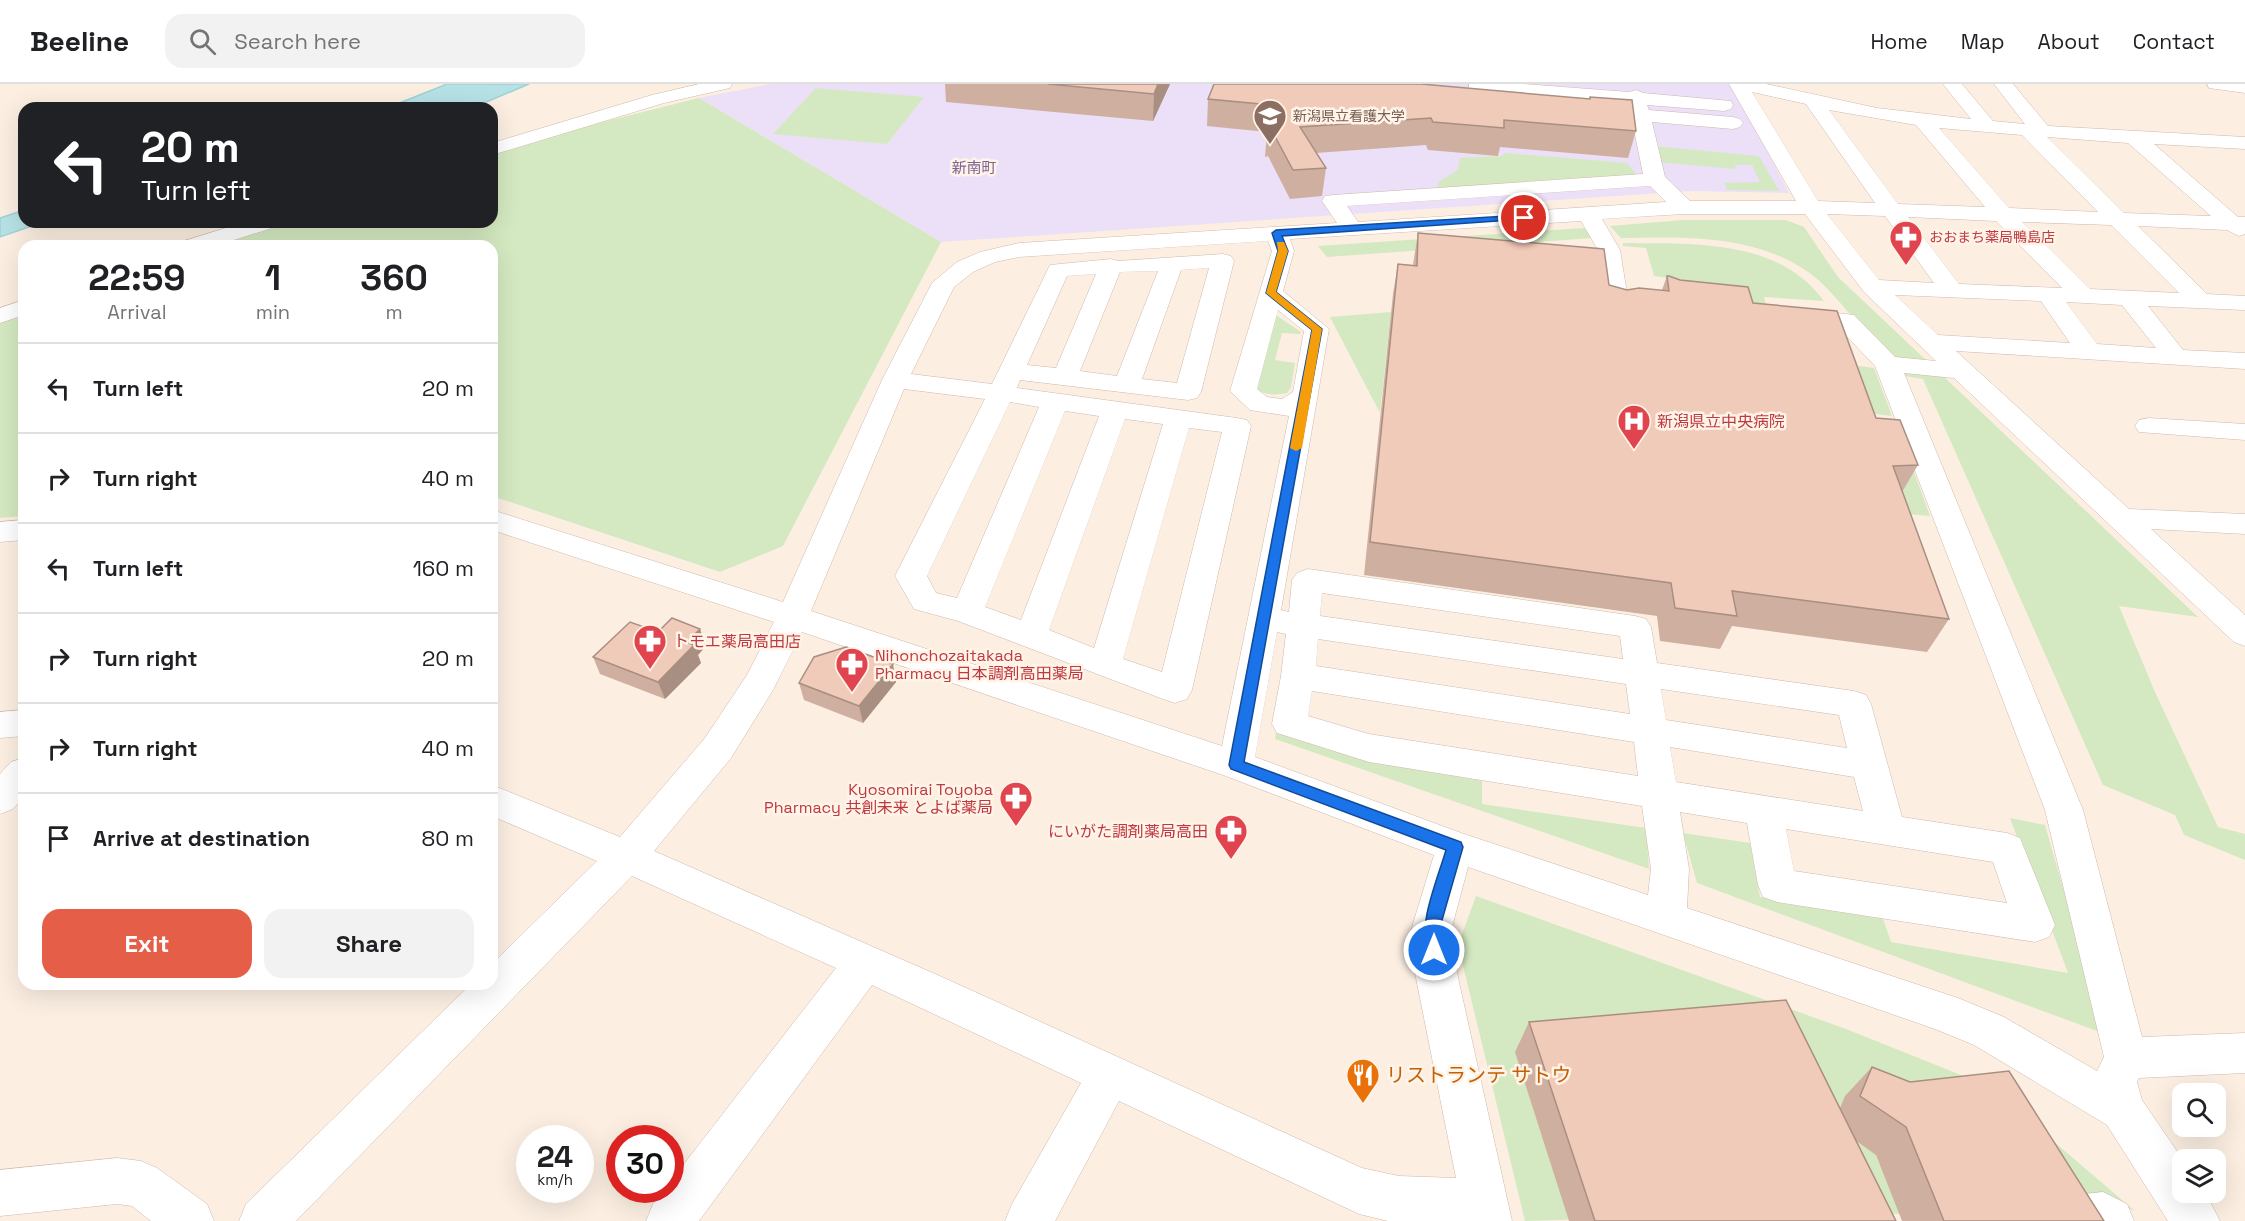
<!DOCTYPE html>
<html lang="en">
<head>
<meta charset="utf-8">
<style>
	:root { --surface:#fff; --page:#f2f2f2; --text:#202124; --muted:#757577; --line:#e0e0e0; --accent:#e45e48 }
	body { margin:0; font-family:"Space Grotesk","Noto Sans JP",sans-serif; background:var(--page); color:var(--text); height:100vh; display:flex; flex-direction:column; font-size:22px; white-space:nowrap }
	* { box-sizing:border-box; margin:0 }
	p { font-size:20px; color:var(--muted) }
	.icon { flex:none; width:33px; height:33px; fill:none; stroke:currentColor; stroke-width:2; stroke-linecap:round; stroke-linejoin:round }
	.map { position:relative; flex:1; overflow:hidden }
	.panel { position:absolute; left:18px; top:156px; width:480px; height:750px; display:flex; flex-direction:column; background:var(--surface); border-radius:18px; box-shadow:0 6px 24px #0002 }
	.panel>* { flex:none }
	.top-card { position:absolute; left:18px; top:18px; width:480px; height:126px; border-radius:18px; box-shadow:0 6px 24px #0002; background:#202124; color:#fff; overflow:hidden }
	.tools { position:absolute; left:2172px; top:999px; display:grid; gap:12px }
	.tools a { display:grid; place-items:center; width:54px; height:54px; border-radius:12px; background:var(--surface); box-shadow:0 6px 24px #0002; font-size:30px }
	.speed { position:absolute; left:516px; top:1041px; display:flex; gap:12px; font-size:30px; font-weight:700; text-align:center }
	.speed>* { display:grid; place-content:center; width:78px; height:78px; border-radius:50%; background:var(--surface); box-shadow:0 6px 24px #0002; line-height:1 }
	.speed small { font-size:15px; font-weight:400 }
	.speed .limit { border:9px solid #d22; background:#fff; color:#111 }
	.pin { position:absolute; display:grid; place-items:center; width:51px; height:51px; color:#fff; margin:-26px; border:3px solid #fff; border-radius:50%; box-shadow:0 2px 6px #0007 }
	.me { position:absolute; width:66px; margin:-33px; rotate:0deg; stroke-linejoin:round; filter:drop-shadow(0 0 4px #0008) }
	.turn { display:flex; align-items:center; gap:21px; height:126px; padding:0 24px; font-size:27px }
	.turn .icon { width:78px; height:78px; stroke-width:2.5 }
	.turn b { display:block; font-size:42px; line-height:51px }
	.eta { display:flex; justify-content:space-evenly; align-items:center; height:102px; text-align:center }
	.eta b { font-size:36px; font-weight:600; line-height:42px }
	.action { display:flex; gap:12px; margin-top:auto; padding:12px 24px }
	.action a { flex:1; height:69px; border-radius:18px; background:var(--accent); color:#fff; font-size:24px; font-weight:600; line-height:69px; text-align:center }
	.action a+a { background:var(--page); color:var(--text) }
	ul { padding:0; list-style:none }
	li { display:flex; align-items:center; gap:18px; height:90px; padding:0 24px; border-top:2px solid var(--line) }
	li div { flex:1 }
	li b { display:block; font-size:22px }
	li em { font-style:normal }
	header { display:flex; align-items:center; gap:36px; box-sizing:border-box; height:84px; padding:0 30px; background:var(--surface); border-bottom:2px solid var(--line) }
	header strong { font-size:28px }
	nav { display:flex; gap:33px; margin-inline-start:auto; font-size:21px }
	.search { width:420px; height:54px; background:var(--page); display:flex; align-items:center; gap:15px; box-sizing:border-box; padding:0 21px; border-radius:18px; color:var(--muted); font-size:22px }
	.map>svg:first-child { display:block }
	.education { fill:#ecdff8 }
	.green { fill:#d4e9c1 }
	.water { fill:#b7e2e5; stroke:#9dd2d6; stroke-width:1.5 }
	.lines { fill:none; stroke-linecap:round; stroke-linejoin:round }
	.minor-casing { stroke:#cfb8ac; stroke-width:1 }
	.minor { fill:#fff; fill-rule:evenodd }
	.wall { fill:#cfafa0 }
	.shaded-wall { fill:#a98e82 }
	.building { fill:#f1cbba; stroke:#a98e82; stroke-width:1.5 }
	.route { fill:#1a73e8; stroke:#114b97; stroke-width:1.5 }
	.slow { fill:#f59e0b }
	.labels { text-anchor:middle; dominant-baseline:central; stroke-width:5; stroke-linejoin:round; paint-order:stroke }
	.far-education-label { font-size:14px; fill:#785e54; stroke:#fff4e7; text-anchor:start }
	.far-health-label { font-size:14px; fill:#be3a42; stroke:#fff4e7; text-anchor:start }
	.far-neighbourhood-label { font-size:15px; fill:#816496; stroke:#fff4e7 }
	.health-label { font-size:16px; fill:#be3a42; stroke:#fff4e7; text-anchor:start }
	.near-food-label { font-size:20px; fill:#c56008; stroke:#fff4e7; text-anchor:start }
</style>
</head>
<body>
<header>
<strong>Beeline</strong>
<div class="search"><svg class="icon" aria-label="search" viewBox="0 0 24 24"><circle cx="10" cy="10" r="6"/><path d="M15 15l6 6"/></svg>Search here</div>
<nav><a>Home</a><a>Map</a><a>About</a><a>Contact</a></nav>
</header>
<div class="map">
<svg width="2245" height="1137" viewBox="0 0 2245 1137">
	<rect width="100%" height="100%" fill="#fcefe2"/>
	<!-- education -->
	<path class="education" d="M770 0H1732L1789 109 1690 107 941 158 699 14Z"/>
	<!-- green -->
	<path class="green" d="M816 4 924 13 887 60 773 50Z
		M699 14 941 158 783 462 720 488 492 412V162H208L282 138H492V70L554 50Z
		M1653 62 1759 72 1779 107 1727 106 1724 99 1760 98 1752 81H1735L1736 85 1657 78Z
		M1506 69 1627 79 1638 92 1439 105 1438 98 1458 86 1460 74 1501 72Z
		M1683 136H1786L1804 143 1838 193 1927 277C1917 276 1905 277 1896 273 1867 258 1839 211 1811 190 1756 150 1686 153 1621 154L1610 142Z
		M1584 144 1593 154 1327 173 1318 162Z
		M1623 159C1693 160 1778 154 1824 217L1764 213 1766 221 1684 213 1681 196 1654 192 1646 164 1623 162Z
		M1391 228 1380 329 1330 233Z
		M1273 229 1301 248 1300 250 1282 249 1275 276 1295 279 1291 303 1287 309C1276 311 1265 312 1255 304Z
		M24 230V432L0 434V239Z
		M1852 281 1874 284 1892 332 1868 329Z
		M1905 288 1941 290 2198 533 2119 522 2155 608 2218 743 2245 750V776L2184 751 2175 731 2103 701 1923 295 1904 292Z
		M1899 346 1930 432 1907 430 1901 425Z
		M1276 647 1374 678 1482 697V720L1646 744 1649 785 1275 655Z
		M2010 734 2045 741 2105 950 1697 799 1683 749 1750 759 1760 813 1881 829 1891 858 2068 889Z
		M1476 812 1846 945 1981 999 2018 1027 2135 1127 2113 1118 1876 1071 1900 1130 1849 1127 1525 1137 1458 861Z"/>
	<!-- water -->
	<path class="water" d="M447 0H529L472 24H387Z
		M24 126V138H43L0 153V134Z"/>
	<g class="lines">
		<defs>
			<path id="minor" d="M699 0H732L730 4 664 19 492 71V59L652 11Z
				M1469 0H1523L1629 8 1636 6 1643 9 1731 17 1733 21 1731 25 1724 27 1647 21 1649 26 1733 33 1740 35 1743 39 1740 43 1733 45 1652 38 1665 93 1690 117H1796L1729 0H1766L1877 24 1971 35 1943 0H1962L1993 37 2025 40 1994 0H2013L2048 42 2245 53V65L2154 60 2238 133H2245V150L2239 152 2227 146 2138 142 2207 210 2245 212V226L2148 222 2183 266 2245 269V285L1956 267 2129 425 2245 430V450L2151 445 2245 531V562L2234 558 1954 294 1904 289 2083 726 2142 953 2245 949V989L2139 994 2137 998 2142 1016 2183 1076 2182 1108H2205L2220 1137H2168L2107 1041 1974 961 1935 945 1468 783 1452 843 1457 889 1512 1137H1388L1359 1130 1119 1017 1055 1137H1005L1012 1120 1081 999 872 901 699 1137H646L653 1120 665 1106H670V1098L836 884 632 792 296 1137H239L246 1120 471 900H492V880L597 777 492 732V701L620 753 705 654 747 591 774 538 492 446V426L783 518 882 296 932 199 957 178 980 168 1019 159 1337 139 1322 117 1325 112 1333 111 1643 90 1632 36 1589 33 1582 31 1579 27 1582 23 1589 21 1629 25 1628 19 1486 8V13L1514 16 1516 20 1514 24C1500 27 1483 25 1469 22L1467 18ZM1752 8 1806 20 1875 119 1818 117ZM1829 26 1916 41 1985 123 1898 120ZM1939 44 2022 51 2098 128 2009 124ZM2047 53 2128 59 2211 132 2124 129ZM1650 102 1666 118 1358 138 1347 122ZM1684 130H1805L1864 208 1936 277 1895 273 1854 231 1794 224 1785 226 1782 231 1785 236 1838 243 1875 282 2045 726 2104 973 2097 987 2004 933 1958 914 1687 824 1689 785 1680 728 1747 739 1758 801 1763 813 1777 818 2035 858 2049 853 2055 841 2020 754 2007 749 1902 733 1871 620 1866 611 1854 607 1657 579 1651 543 1646 535 1635 532 1308 485 1297 489 1292 496 1289 528 1281 526 1329 245 1283 207 1294 167 1290 155 1581 137 1598 166 1606 228 1609 233 1618 235 1627 233 1630 228 1620 166 1602 135ZM1827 130 1885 132 1934 199 1879 196ZM1908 133 1996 137 2062 204 1959 200ZM2022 138 2111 141 2179 209 2090 205ZM1268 157 1272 167 1230 307 1250 326 1289 332 1222 662 811 527 904 305 985 315 895 492 914 525 958 537 1163 615 1175 619 1187 615 1192 606 1251 342 1247 336 1237 334 1017 304 1020 296 1188 316 1197 314 1201 308 1234 177 1231 172 1223 170 1118 177 1111 175 1050 181 992 300 911 290 954 203 973 188 995 178 1019 173ZM1209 184 1177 299 1142 295 1181 186ZM1158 187 1117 292 1080 287 1120 188ZM1096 190 1056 284 1027 281 1067 192ZM1895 211 2041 217 2070 259 1938 251ZM2066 218 2122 221 2156 264 2097 260ZM1278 226 1304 247 1293 308 1282 315 1267 313 1257 305ZM1010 318 1039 323 957 514 936 509 927 492ZM1065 327 1099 332 1021 536 985 523ZM1125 335 1163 340 1094 564 1049 546ZM1189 344 1222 348 1162 588 1123 575ZM1322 509 1620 552 1623 575 1320 532ZM802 548 1223 691 1434 771 1412 843 1415 889 1456 1094 1399 1092 1362 1084 942 893 654 767 731 674 773 606ZM1277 548 1286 550 1281 592 1272 640 1277 649 1369 678 1642 722 1651 785 1648 811 1464 750 1255 673ZM1318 555 1626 600 1630 630 1316 582ZM1661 605 1839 631 1847 664 1666 636ZM1312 607 1634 658 1638 692 1369 650 1308 632ZM1670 663 1854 693 1863 727 1676 698ZM1786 745 1993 778 2007 819 1794 787Z
				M2207 0H2245V9L2209 4Z
				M245 138H278L275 143 215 162H181L184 157Z
				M24 216V231L0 239V224Z
				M2149 334 2245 340V356L2139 348 2135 342 2139 336Z
				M24 436V456L0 458V438Z
				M24 626V652L0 654V628Z
				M24 674V713L13 725 0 730V690L11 678Z
				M117 1074 141 1077 157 1084 207 1120 214 1137H151L132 1122 117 1120 0 1132V1086Z
				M2103 1108 2127 1120 2134 1137H2059L2067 1117 2084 1110Z"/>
		</defs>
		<!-- minor casing -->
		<use href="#minor" class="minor-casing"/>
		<!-- minor -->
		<use href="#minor" class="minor"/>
	</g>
	<!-- wall -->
	<path class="wall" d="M945 0H1170L1153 37 946 18Z
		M1214 0H1430L1429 1 1589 15 1590 13 1636 47 1628 74 1500 63 1498 72 1428 66 1426 61 1316 69 1326 84 1322 112 1290 115 1268 72 1265 73 1267 48 1207 42 1208 15Z
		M1418 149 1627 206H1662L1667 192 1753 219 1876 334 1918 381 1902 408 1949 535 1927 568 1732 542 1720 565 1660 557 1657 532 1364 491 1393 210 1398 180 1413 181Z
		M706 562 698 571 701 579 665 615 600 590 593 573Z
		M896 598 863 639 804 616 799 599Z
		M1529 938 1840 1024 1845 1012 1872 983 2104 1137H1902L1876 1071 1855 1056 1896 1137H1569L1515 968Z"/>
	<!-- shaded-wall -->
	<path class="shaded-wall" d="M1158 0H1170L1153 37 1154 10Z
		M700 545 706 562 698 571 701 579 665 615 658 598 687 558Z
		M893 580 896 598 863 639 859 622Z"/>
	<!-- building -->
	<path class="building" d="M1048 0H1158L1154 10Z
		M1214 0H1421L1590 15V13L1632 16 1636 47 1504 36V44L1433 38 1431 34 1300 43 1326 84 1293 86 1271 45H1267L1272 21 1208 15Z
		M1418 149 1604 165 1609 201 1627 206 1639 204 1669 207 1667 192H1669L1680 196 1748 203 1753 219 1837 227 1876 334 1900 336 1918 381 1893 382 1949 535 1732 507 1737 532 1675 524 1671 499 1370 458 1398 180 1417 182Z
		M672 534 700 545 687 558 694 561 658 598 593 573 630 538 658 548Z
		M846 563 893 580 859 622 799 599 814 573Z
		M1786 916 1896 1137H1595L1529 938Z
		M1872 983 1910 998 2009 987 2104 1137H1944L1906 1043 1860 1012Z"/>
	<!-- route -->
	<path class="route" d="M1524 131 1527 132V135L1282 152 1288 167 1276 208 1322 245 1244 678 1461 758 1463 763 1440 843 1443 866 1440 871 1434 873 1428 871C1416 844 1438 794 1446 766L1231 685 1229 681 1312 246 1266 209 1278 167 1272 149 1276 146Z"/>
	<!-- slow -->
	<path class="slow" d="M1277 158H1284L1288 167 1276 208 1322 245 1302 364 1296 367 1290 364 1312 246 1266 209 1278 167Z"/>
	<!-- icons -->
	<defs>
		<symbol id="school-pin" viewBox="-11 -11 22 30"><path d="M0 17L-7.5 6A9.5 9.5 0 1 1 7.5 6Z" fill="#8d6e63" stroke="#fff4e7"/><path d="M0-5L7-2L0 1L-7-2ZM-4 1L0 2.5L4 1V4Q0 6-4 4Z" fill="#fff"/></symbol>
		<symbol id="pharmacy-pin" viewBox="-11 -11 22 30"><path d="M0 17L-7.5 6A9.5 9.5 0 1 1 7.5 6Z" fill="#e0444e" stroke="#fff4e7"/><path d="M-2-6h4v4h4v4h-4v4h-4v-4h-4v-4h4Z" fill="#fff"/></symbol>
		<symbol id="hospital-pin" viewBox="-11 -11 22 30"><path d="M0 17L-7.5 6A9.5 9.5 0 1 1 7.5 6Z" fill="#e0444e" stroke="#fff4e7"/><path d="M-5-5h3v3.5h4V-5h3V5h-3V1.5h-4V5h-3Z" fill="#fff"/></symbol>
		<symbol id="restaurant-pin" viewBox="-11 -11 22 30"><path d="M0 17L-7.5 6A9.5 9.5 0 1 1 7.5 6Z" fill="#e8710a" stroke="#fff4e7"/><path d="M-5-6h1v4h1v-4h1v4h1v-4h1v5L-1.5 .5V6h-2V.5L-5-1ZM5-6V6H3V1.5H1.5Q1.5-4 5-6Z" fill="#fff"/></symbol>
	</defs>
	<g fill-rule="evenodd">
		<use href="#school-pin" x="1251" y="13" width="38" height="52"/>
		<use href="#pharmacy-pin" x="1887" y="134" width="38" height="52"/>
		<use href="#hospital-pin" x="1615" y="318" width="38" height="52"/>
		<use href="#pharmacy-pin" x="631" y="538" width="38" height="52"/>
		<use href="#pharmacy-pin" x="833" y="561" width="38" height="52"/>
		<use href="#pharmacy-pin" x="997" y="695" width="38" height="52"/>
		<use href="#pharmacy-pin" x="1212" y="728" width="38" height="52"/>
		<use href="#restaurant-pin" x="1344" y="972" width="38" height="52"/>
	</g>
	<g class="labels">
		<!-- far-education labels -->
		<g class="far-education-label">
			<text x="1293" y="32">新潟県立看護大学</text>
		</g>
		<!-- far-health labels -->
		<g class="far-health-label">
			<text x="1929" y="153">おおまち薬局鴨島店</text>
		</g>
		<!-- far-neighbourhood labels -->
		<g class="far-neighbourhood-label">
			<text x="974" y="83">新南町</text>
		</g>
		<!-- health labels -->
		<g class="health-label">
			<text x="1657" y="337">新潟県立中央病院</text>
			<text x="673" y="557">トモエ薬局高田店</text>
			<text x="875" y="571">Nihonchozaitakada<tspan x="875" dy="18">Pharmacy 日本調剤高田薬局</tspan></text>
			<text x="993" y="705" text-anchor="end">Kyosomirai Toyoba<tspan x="993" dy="18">Pharmacy 共創未来 とよば薬局</tspan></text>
			<text x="1208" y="747" text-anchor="end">にいがた調剤薬局高田</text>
		</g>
		<!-- near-food labels -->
		<g class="near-food-label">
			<text x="1386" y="991">リストランテ サトウ</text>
		</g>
	</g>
</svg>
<div class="tools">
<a><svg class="icon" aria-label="search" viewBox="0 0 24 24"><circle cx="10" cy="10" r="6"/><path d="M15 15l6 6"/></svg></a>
<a><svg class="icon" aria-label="layers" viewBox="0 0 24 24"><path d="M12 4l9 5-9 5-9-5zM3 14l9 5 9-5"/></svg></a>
</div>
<div class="speed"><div>24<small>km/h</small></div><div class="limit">30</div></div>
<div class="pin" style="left:1524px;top:134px;background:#d93025"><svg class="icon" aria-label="arrive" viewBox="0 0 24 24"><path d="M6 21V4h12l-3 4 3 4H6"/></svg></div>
<svg class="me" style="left:1434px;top:866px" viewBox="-20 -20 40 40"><circle r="17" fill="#1a73e8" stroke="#fff" stroke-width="3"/><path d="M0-11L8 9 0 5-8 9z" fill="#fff"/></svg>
<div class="top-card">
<div class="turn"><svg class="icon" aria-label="left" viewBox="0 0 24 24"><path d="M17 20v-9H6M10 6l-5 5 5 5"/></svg><div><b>20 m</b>Turn left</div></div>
</div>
<section class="panel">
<div class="eta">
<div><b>22:59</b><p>Arrival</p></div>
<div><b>1</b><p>min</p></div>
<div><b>360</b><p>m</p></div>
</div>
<ul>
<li><svg class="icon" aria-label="left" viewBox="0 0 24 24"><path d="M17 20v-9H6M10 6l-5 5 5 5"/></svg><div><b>Turn left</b></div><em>20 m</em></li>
<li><svg class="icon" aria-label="right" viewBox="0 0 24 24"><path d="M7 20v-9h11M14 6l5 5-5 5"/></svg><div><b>Turn right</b></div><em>40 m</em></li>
<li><svg class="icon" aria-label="left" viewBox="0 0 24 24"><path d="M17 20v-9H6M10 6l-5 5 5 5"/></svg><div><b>Turn left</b></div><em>160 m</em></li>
<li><svg class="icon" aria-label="right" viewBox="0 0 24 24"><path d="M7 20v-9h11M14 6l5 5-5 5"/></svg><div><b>Turn right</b></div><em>20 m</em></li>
<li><svg class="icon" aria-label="right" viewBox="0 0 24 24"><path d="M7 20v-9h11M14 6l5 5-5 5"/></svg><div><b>Turn right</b></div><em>40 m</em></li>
<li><svg class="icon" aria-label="arrive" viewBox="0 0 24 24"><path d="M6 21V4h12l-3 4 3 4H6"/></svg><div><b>Arrive at destination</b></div><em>80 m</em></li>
</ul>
<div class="action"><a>Exit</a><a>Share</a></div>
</section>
</div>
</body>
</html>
